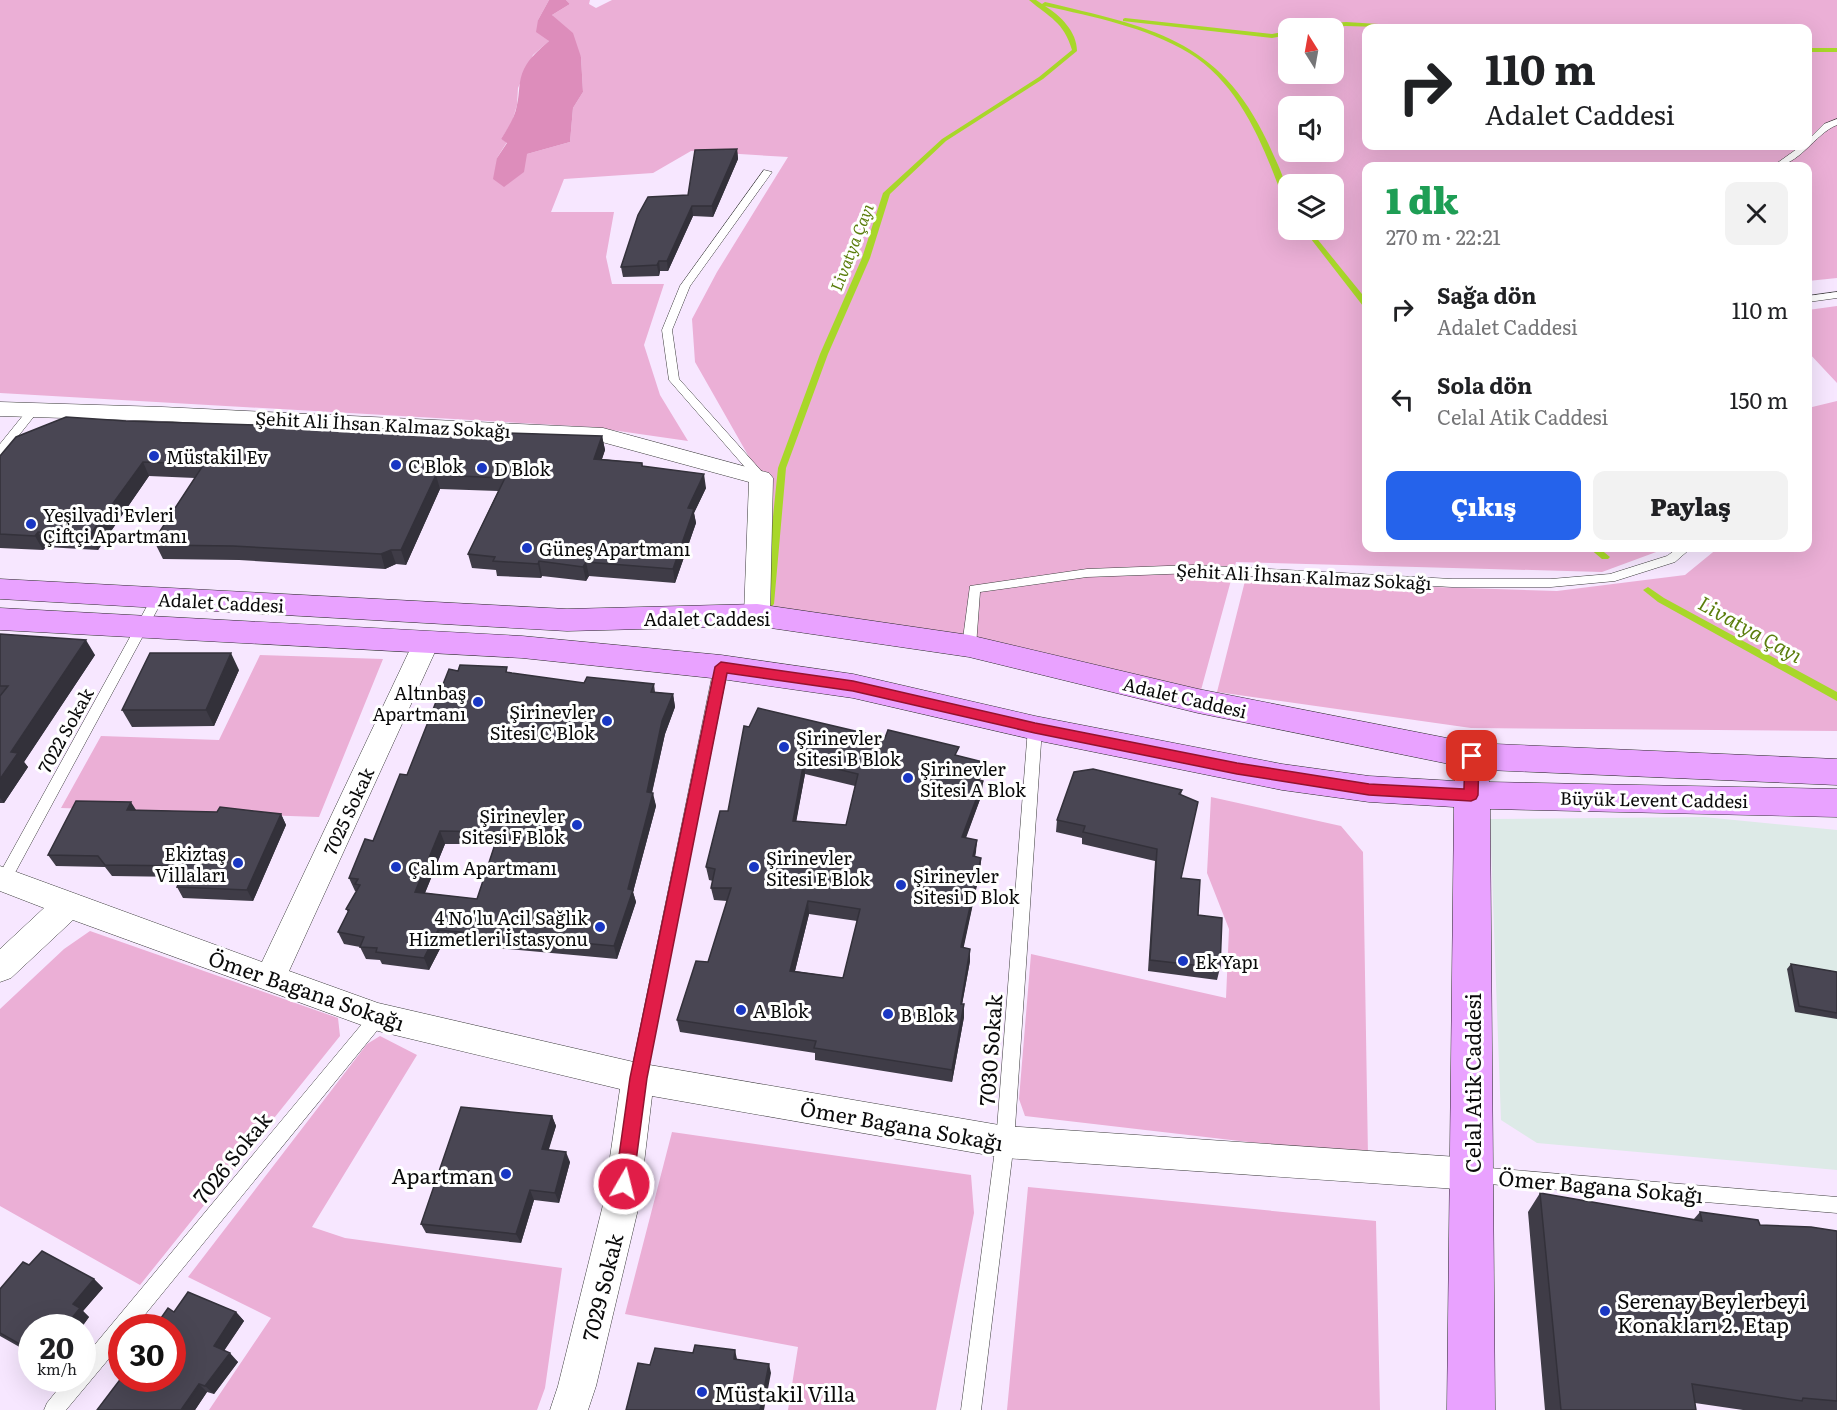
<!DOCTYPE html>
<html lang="tr">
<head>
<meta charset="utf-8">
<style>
	:root { --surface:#fff; --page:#f2f2f2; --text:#202124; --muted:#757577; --accent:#2563eb }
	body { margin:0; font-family:Literata,serif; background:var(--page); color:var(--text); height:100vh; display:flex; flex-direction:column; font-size:22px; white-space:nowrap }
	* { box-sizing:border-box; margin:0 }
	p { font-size:20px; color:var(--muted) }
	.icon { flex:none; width:33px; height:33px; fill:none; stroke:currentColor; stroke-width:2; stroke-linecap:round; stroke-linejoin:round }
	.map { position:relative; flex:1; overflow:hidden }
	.sheet { position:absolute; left:1362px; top:162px; width:450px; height:390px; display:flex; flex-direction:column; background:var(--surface); border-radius:12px; box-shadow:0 6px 24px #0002 }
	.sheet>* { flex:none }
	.top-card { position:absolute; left:1362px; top:24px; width:450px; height:126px; border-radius:12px; box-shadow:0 6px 24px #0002; background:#fff; color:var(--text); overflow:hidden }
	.needle { width:39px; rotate:349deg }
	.tools { position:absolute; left:1278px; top:18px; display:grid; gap:12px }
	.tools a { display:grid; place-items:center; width:66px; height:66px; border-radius:12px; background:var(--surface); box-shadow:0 6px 24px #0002; font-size:30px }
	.speed { position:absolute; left:18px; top:1314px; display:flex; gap:12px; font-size:30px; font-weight:700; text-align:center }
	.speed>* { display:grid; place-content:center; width:78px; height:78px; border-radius:50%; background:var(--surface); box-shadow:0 6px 24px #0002; line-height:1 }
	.speed small { font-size:15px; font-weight:400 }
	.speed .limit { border:9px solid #d22; background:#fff; color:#111 }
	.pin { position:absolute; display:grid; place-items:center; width:51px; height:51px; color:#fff; margin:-26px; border-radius:12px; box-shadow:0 3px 9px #0006 }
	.me { position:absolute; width:66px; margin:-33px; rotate:8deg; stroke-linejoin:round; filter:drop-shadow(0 0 4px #0008) }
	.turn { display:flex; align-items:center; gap:21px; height:126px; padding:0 24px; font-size:27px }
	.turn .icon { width:78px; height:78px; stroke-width:2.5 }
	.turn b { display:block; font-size:42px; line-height:51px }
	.round { display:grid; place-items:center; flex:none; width:63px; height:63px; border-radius:12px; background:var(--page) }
	.head { display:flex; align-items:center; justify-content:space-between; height:102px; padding:0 24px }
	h1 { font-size:36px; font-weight:800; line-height:45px; color:#1e9e55 }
	.cta { display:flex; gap:12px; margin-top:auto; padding:12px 24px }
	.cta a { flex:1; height:69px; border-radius:12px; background:var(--accent); color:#fff; font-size:24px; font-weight:800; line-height:69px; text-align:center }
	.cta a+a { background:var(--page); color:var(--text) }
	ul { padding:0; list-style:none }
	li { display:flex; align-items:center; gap:18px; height:90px; padding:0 24px }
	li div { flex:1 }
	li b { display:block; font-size:22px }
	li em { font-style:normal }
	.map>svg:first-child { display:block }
	.industrial { fill:#ddeae7 }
	.green { fill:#ebafd6; fill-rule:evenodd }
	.forest { fill:#dd8dbb }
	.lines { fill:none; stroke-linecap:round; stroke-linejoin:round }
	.stream { fill:#a8d729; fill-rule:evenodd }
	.lane-casing { stroke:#3d3d3d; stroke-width:1 }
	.street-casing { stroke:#3d3d3d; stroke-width:1 }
	.secondary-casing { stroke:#2c2c2c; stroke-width:1 }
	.lane { fill:#fff; fill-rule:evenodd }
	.street { fill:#fff; fill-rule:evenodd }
	.secondary { fill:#e9a2ff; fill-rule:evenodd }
	.wall { fill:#3f3c47; fill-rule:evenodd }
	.shaded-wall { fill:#33313a }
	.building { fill:#494653; stroke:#33313a; stroke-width:1.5; fill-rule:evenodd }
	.route { fill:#e11d48; stroke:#92132f; stroke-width:1.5 }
	.poi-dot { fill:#1937c3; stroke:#fff; stroke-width:2 }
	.labels { text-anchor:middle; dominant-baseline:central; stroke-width:6; stroke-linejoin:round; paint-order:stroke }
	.far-water-label { font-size:16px; font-style:italic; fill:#5b7e0d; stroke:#fff }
	.street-label { font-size:18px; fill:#0a0a0a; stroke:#fff }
	.poi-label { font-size:18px; fill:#0a0a0a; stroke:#fff; text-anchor:start }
	.water-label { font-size:20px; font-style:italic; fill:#5b7e0d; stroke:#fff }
	.near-street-label { font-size:21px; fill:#0a0a0a; stroke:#fff }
	.near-poi-label { font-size:21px; fill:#0a0a0a; stroke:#fff; text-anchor:start }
</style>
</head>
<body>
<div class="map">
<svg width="1837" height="1410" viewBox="0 0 1837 1410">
	<rect width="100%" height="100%" fill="#f7e7ff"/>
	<!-- industrial -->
	<path class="industrial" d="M1704 817 1837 830V1170L1537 1143 1501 1120 1490 819Z"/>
	<!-- green -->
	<path class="green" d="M0 0H549L538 20 549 41 533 55 518 88 517 105 512 122 501 139 507 142 497 158 527 154 570 142 573 108 583 92 581 57 552 15 570 4 566 0H590L589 4 596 8 612 0H1837V278L1808 281V166H1366V548H1667L1602 572 1236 562 1198 701 757 615 761 478 695 362 692 319 717 272 788 157 691 151 653 173 564 179 551 212H614L606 257 612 284H664L644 345 660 395 688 441 591 427 0 393ZM1288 28H1334V74H1288ZM1366 28H1808V146H1366ZM1288 106H1334V152H1288ZM1288 184H1334V230H1288Z
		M1837 306V383L1808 352V310Z
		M1837 401V731L1471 728 1217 692 1245 581 1557 591 1685 575 1718 548H1808V408Z
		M260 655 383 659 319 817 61 808 101 736 219 740Z
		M1211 797 1341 826 1363 852 1368 1156 1025 1116 1019 1099 1031 954 1226 998 1229 929 1207 873Z
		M90 931 338 1018 340 1036 140 1285 0 1206V1009L64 949Z
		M380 1036 417 1055 312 1227 345 1238 562 1268 545 1388 537 1410H209L271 1318 188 1277 367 1044Z
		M672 1132 971 1175 974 1213 936 1410H788L798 1347 625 1314Z
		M1028 1187 1376 1221 1380 1410H1007Z"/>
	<!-- forest -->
	<path class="forest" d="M549 0H566L570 4 552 15 573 33 581 57 583 92 573 108 570 142 527 154 524 172 504 187 493 179 497 158 507 143 501 139C507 129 515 118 517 105 520 93 518 81 524 69 530 57 539 50 549 41L536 32 538 20Z"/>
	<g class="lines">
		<!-- stream -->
		<path class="stream" d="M1029 0H1036L1042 4 1045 2C1148 27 1219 37 1268 143 1276 161 1288 182 1288 203L1284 201C1264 147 1241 85 1189 53 1146 27 1094 17 1045 6 1061 16 1077 32 1077 51L1043 79 946 141 890 194 870 258 828 354 786 468 774 604 772 606H766L764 604 778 468 820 354 862 258 883 193 942 139 1039 77 1072 50C1064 22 1049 17 1029 0Z
			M1125 18 1272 34 1288 31V35L1272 38 1123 21V19Z
			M1346 22 1411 26 1414 28 1346 26 1305 28 1321 24Z
			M1808 48H1837V52H1808Z
			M1304 230H1310L1366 299V306H1363Z
			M1589 548H1599L1610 557 1608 559H1602Z
			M1648 587 1664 598 1837 692V701L1658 602 1643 590Z"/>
		<defs>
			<path id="lane" d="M1837 119V125C1814 134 1800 166 1773 166L1801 146H1808V140L1824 124Z
				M764 170 772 172 690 286 672 330 679 379 765 475 767 478 761 482 757 481 669 380 662 330 680 286Z
				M1837 292V298L1808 302V296Z
				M33 407 39 410 4 454 0 456V444L29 408Z
				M1678 548H1691L1675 562 1615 581 1551 587H1452L1194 573 1087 577 980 592 976 646 969 651 962 646 970 586 1087 569 1194 565 1452 579H1551L1610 574 1667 556Z
				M157 595 163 599 10 882 5 884 0 882V873L151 599Z
				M721 662 728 667 646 1078 644 1083 638 1085 632 1083 630 1078 714 667Z
				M1035 723 1040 724 1042 728 1014 1142 981 1410H961L996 1142 1028 728 1030 724Z
				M378 1010 384 1012 386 1017 384 1022 134 1328H122V1343L66 1410H44L47 1403 67 1378H82V1360L372 1012Z
				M1477 1167 1837 1197V1213L1477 1183 1471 1181 1468 1175 1471 1169Z"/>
			<path id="street" d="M0 402 162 407 603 428 769 473 773 478 770 615 766 621 757 624 748 621 744 615 749 482 602 442 162 421 0 416Z
				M426 634 435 637 439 643 289 971 378 1003 638 1063 1005 1126 1472 1158 1484 1162 1489 1174 1484 1186 1472 1190 1005 1158 652 1096 639 1205 596 1386 588 1410H550L558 1386 603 1205 620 1089 378 1031 73 920 11 978 0 982V949L44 908 0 891V866L262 962 413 643 417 637Z"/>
			<path id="secondary" d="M0 579 567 609 757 604 969 635 1198 689 1472 743 1837 759V785L1487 770 1489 782 1837 789V817L1490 809 1495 1410H1447L1454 807 1369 802 1282 790 1035 740 853 698 721 679 522 658 0 630V608L522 636 721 655 853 674 1035 716 1282 764 1369 776 1455 781V773L1459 766 1198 713 969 657 757 626 567 631 0 599Z"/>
		</defs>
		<!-- lane casing -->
		<use href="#lane" class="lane-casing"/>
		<!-- street casing -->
		<use href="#street" class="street-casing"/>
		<!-- secondary casing -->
		<use href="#secondary" class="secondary-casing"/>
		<!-- lane -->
		<use href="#lane" class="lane"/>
		<!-- street -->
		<use href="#street" class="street"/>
		<!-- secondary -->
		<use href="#secondary" class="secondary"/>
	</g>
	<!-- wall -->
	<path class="wall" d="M737 149 738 159 713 217 693 216 668 271H660L659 276 623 277 621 267 688 195Z
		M126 421 602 436 605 450 602 459 642 463 643 467 706 488 694 513 696 523 675 583 589 576 586 581 542 576 541 578 497 576 496 570 472 568 468 554 498 491 440 489 406 565 396 564 385 569 239 560 163 559 156 545 160 539 158 534 195 478 149 476 98 550 46 547 43 550 0 548V456Z
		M0 634 95 655 24 762 28 767 4 803H0Z
		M239 670 214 726 132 727 122 710Z
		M458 671 508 673 584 683 654 684 655 692 673 694 675 707 665 734 652 793 656 806 633 892 636 902 617 959 443 943 429 970 382 964 380 960 366 959 360 947 344 944 338 932 348 912 346 909 357 891H355L349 878 373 841 407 775ZM445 844H495L477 899 425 893Z
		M749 727 959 756 983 762 982 775 980 780 982 794 966 838 977 840 975 857 981 858 980 871 963 948 970 961 962 1004 964 1017 952 1082 815 1060V1053L680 1032 677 1020 708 962 727 901 714 900 711 888 713 881 709 880 706 867 728 811ZM805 774 855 786 846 825 796 821ZM809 914 857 921 843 978 795 971Z
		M1182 790 1181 795V878L1198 915 1220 968 1217 980 1148 971 1155 861 1082 844V838L1056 832 1057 820Z
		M137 810 281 814 286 825 253 901 183 898 177 887 182 877 112 876 105 867 56 866 48 855Z
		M1791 964 1837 972V1019L1795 1012 1787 969Z
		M552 1116 556 1126 548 1150 570 1162 559 1203 534 1200 521 1243 426 1233 421 1224Z
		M1540 1193 1693 1220 1700 1212 1760 1225 1837 1231V1410H1743L1695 1403 1696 1410H1545L1528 1212Z
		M29 1265 94 1279 103 1288 83 1311 89 1317 81 1328H32V1354L0 1336V1289Z
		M174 1312H236L244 1321 224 1350 238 1362 214 1394 207 1392 195 1410H97Z"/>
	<!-- shaded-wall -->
	<path class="shaded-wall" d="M737 149 738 159 713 217 712 206Z
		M692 206 693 216 668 271 667 261Z
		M659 261 660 271 659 276 657 265Z
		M602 436 605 450 597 473 594 459Z
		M143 462 149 476 98 550 90 535Z
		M704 474 706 488 694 513 696 523 675 583 673 569 688 508Z
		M436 475 440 489 406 565 401 550Z
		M38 532 46 547 43 550 35 536Z
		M391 550 396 564 385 569 381 554Z
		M539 561 542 576 541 578 538 564Z
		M586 562 589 576 586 581 583 567Z
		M86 640 95 655 24 762 28 767 4 803 0 798V779L11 752Z
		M231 653 239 670 214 726 206 710Z
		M673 694 675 707 665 734 649 805 647 792 662 721Z
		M804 761 805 774 794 834 793 821Z
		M983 762 982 775 974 792 975 779Z
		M983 781 982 794 961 850 962 837Z
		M653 793 656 806 633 892 636 902 617 959 614 946Z
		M131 802 138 813 127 810Z
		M281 814 286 825 253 901 247 890Z
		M440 831 445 844 420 905 415 892Z
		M977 840 976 852 972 869 973 856Z
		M981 858 980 871 961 960V947Z
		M808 901 809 914 792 983 790 971Z
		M438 930 443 943 429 970 424 958Z
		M970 949V961L960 1016 961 1004Z
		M964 1004V1017L952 1082V1070Z
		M552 1116 556 1126 546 1159 542 1149Z
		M566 1152 570 1162 559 1203 555 1193Z
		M530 1190 534 1200 521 1243 516 1234Z
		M94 1279 103 1288 83 1311 89 1317 81 1328H64L73 1304Z
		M236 1312 244 1321 222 1354 214 1346Z
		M735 1350 737 1359 736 1367 734 1359Z
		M230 1353 238 1362 214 1394 205 1386Z
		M769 1364 771 1373 764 1410H760Z
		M199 1384 207 1392 195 1410H181Z"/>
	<!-- building -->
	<path class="building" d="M737 149 712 206H692L667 261H659L657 265 621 267 638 215 648 197 688 195 695 150Z
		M66 417 126 421 602 436 594 459 642 463V466L704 474 688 508 694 509 673 569 586 562 583 567 539 561 538 564 493 561 495 557 468 554 505 478 436 475 401 550H391L381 554 233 546 156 545 163 534H158L204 464 143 462 90 535 38 532 35 536 0 534V456L16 437Z
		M0 634 86 640 11 752 18 753 0 779V696L8 686H0Z
		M150 653H231L206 710H122Z
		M460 665 507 667 506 672 512 673 584 683 587 677 654 684 651 692 673 694 662 721 647 792 653 793 628 889 633 890 614 946 438 930 424 958 376 952 377 948 360 947 364 937 338 932 349 910 346 909 360 885 355 884 358 879 349 878 365 839 373 841 400 774 407 775 449 669 458 671ZM440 831 499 832 477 899 415 892Z
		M758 708 885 738 888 730 959 747 955 755 983 762 975 779 983 781 962 837 977 840 973 856 981 858 961 947 970 949 961 1004H964L952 1070 814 1048 816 1041 677 1020 696 961 708 962 731 888H711L715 869 706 867 720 811H728L744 726 749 727ZM804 761 858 774 846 825 793 821ZM808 901 860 909 843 978 790 971Z
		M1093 769 1182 790 1179 794 1198 802 1181 878 1200 880 1198 915 1222 918 1220 968 1150 960 1157 849 1083 832 1085 826 1057 820 1074 772Z
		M76 801 131 802 127 810 217 812 220 807 281 814 247 890 177 887 187 866 105 865 98 856 48 855Z
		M1791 964 1837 972V1013L1799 1006Z
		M461 1107 552 1116 542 1149 566 1152 555 1193 530 1190 516 1234 421 1224Z
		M1540 1193 1702 1221 1700 1212 1758 1220 1760 1225 1811 1227 1837 1231V1401L1803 1398 1802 1401 1692 1384 1696 1410H1561Z
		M42 1251 94 1279 73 1304 80 1308 64 1328H57L54 1326 53 1328H32V1351L0 1333V1289L23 1262 29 1265Z
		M188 1292 236 1312 214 1346 230 1353 205 1386 199 1384 181 1410H97L122 1377V1378H172V1328H154L168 1308 174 1312Z
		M695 1345 735 1350 734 1359 769 1364 760 1410H626L638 1363 650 1365 655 1348 693 1353Z"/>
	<!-- route -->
	<path class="route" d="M721 662 853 681 1035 723 1237 763 1369 784 1464 789 1465 756 1472 751 1479 756 1478 795 1476 799 1471 801 1369 795 1237 774 1035 733 853 691 727 673 647 1078 633 1184 630 1190 624 1193 618 1190 615 1184 630 1078 715 667Z"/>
	<!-- markers -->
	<g class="poi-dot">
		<circle cx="154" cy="456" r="6"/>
		<circle cx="396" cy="465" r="6"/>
		<circle cx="482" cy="468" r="6"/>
		<circle cx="31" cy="524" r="6"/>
		<circle cx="527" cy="548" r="6"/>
		<circle cx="478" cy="702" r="6"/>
		<circle cx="607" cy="721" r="6"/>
		<circle cx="784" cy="747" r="6"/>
		<circle cx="908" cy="778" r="6"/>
		<circle cx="577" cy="825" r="6"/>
		<circle cx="238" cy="863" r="6"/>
		<circle cx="396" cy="867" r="6"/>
		<circle cx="754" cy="867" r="6"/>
		<circle cx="901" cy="885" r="6"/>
		<circle cx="600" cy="927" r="6"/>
		<circle cx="1183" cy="961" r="6"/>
		<circle cx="741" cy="1010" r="6"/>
		<circle cx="888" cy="1014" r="6"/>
		<circle cx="506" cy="1174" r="6"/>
		<circle cx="1605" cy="1311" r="6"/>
		<circle cx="702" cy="1392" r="6"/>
	</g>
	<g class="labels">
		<!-- far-water labels -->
		<g class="far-water-label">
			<text transform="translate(851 247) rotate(-69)">Livatya Çayı</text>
		</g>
		<!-- street labels -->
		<g class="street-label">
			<text transform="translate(383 424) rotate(3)">Şehit Ali İhsan Kalmaz Sokağı</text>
			<text transform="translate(1304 576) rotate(3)">Şehit Ali İhsan Kalmaz Sokağı</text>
			<text transform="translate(221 602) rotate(3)">Adalet Caddesi</text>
			<text x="707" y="618">Adalet Caddesi</text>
			<text transform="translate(1185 697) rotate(13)">Adalet Caddesi</text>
			<text transform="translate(65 730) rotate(-61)">7022 Sokak</text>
			<text transform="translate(1654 799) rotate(1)">Büyük Levent Caddesi</text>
			<text transform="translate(348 811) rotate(-65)">7025 Sokak</text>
		</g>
		<!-- poi labels -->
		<g class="poi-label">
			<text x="166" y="456">Müstakil Ev</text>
			<text x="408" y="465">C Blok</text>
			<text x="494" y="468">D Blok</text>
			<text x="43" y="514">Yeşilvadi Evleri<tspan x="43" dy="21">Çiftçi Apartmanı</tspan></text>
			<text x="539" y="548">Güneş Apartmanı</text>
			<text x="466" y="692" text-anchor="end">Altınbaş<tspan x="466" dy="21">Apartmanı</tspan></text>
			<text x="595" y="711" text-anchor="end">Şirinevler<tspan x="595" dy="21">Sitesi C Blok</tspan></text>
			<text x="796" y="737">Şirinevler<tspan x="796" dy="21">Sitesi B Blok</tspan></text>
			<text x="920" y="768">Şirinevler<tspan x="920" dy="21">Sitesi A Blok</tspan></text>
			<text x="565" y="815" text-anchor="end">Şirinevler<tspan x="565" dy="21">Sitesi F Blok</tspan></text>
			<text x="226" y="853" text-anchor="end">Ekiztaş<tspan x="226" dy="21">Villaları</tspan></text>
			<text x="766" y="857">Şirinevler<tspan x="766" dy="21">Sitesi E Blok</tspan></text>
			<text x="408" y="867">Çalım Apartmanı</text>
			<text x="913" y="875">Şirinevler<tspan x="913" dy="21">Sitesi D Blok</tspan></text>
			<text x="588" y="917" text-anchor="end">4 No'lu Acil Sağlık<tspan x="588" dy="21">Hizmetleri İstasyonu</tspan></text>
			<text x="1195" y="961">Ek Yapı</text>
			<text x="753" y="1010">A Blok</text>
			<text x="900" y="1014">B Blok</text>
		</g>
		<!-- water labels -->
		<g class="water-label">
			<text transform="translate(1751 628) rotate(29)">Livatya Çayı</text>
		</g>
		<!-- near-street labels -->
		<g class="near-street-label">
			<text transform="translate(307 989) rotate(19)">Ömer Bagana Sokağı</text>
			<text transform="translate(989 1050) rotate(-86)">7030 Sokak</text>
			<text transform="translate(1471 1083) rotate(-90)">Celal Atik Caddesi</text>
			<text transform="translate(902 1124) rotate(10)">Ömer Bagana Sokağı</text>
			<text transform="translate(231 1157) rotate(-51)">7026 Sokak</text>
			<text transform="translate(1601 1185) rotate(5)">Ömer Bagana Sokağı</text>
			<text transform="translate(601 1287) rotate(-76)">7029 Sokak</text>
		</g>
		<!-- near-poi labels -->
		<g class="near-poi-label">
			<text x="494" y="1174" text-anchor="end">Apartman</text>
			<text x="1617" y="1299">Serenay Beylerbeyi<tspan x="1617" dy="24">Konakları 2. Etap</tspan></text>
			<text x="714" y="1392">Müstakil Villa</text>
		</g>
	</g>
</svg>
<div class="tools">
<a><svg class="needle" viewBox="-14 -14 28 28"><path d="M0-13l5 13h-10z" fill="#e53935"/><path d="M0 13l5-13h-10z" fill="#757577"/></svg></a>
<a><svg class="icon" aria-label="sound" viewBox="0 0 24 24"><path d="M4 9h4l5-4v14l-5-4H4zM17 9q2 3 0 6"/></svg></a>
<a><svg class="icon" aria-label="layers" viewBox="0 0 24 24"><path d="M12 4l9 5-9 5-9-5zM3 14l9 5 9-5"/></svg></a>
</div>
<div class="speed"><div>20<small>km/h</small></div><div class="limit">30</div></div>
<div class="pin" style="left:1472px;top:756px;background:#d93025"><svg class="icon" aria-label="arrive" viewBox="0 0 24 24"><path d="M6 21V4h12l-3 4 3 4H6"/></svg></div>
<svg class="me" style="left:624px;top:1184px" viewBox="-20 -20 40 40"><circle r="17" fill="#e11d48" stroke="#fff" stroke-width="3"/><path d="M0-11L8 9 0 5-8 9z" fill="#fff"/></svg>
<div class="top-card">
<div class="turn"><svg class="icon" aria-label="right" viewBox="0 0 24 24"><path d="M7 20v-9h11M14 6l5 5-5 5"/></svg><div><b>110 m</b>Adalet Caddesi</div></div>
</div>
<section class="sheet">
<div class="head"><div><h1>1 dk</h1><p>270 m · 22:21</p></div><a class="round"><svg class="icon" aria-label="close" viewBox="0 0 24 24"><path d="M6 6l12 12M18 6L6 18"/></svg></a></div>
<ul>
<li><svg class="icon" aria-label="right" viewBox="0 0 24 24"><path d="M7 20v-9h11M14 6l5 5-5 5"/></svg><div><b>Sağa dön</b><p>Adalet Caddesi</p></div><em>110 m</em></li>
<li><svg class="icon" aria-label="left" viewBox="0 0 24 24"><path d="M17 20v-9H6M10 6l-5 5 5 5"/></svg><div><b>Sola dön</b><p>Celal Atik Caddesi</p></div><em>150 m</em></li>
</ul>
<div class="cta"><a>Çıkış</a><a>Paylaş</a></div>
</section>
</div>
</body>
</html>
